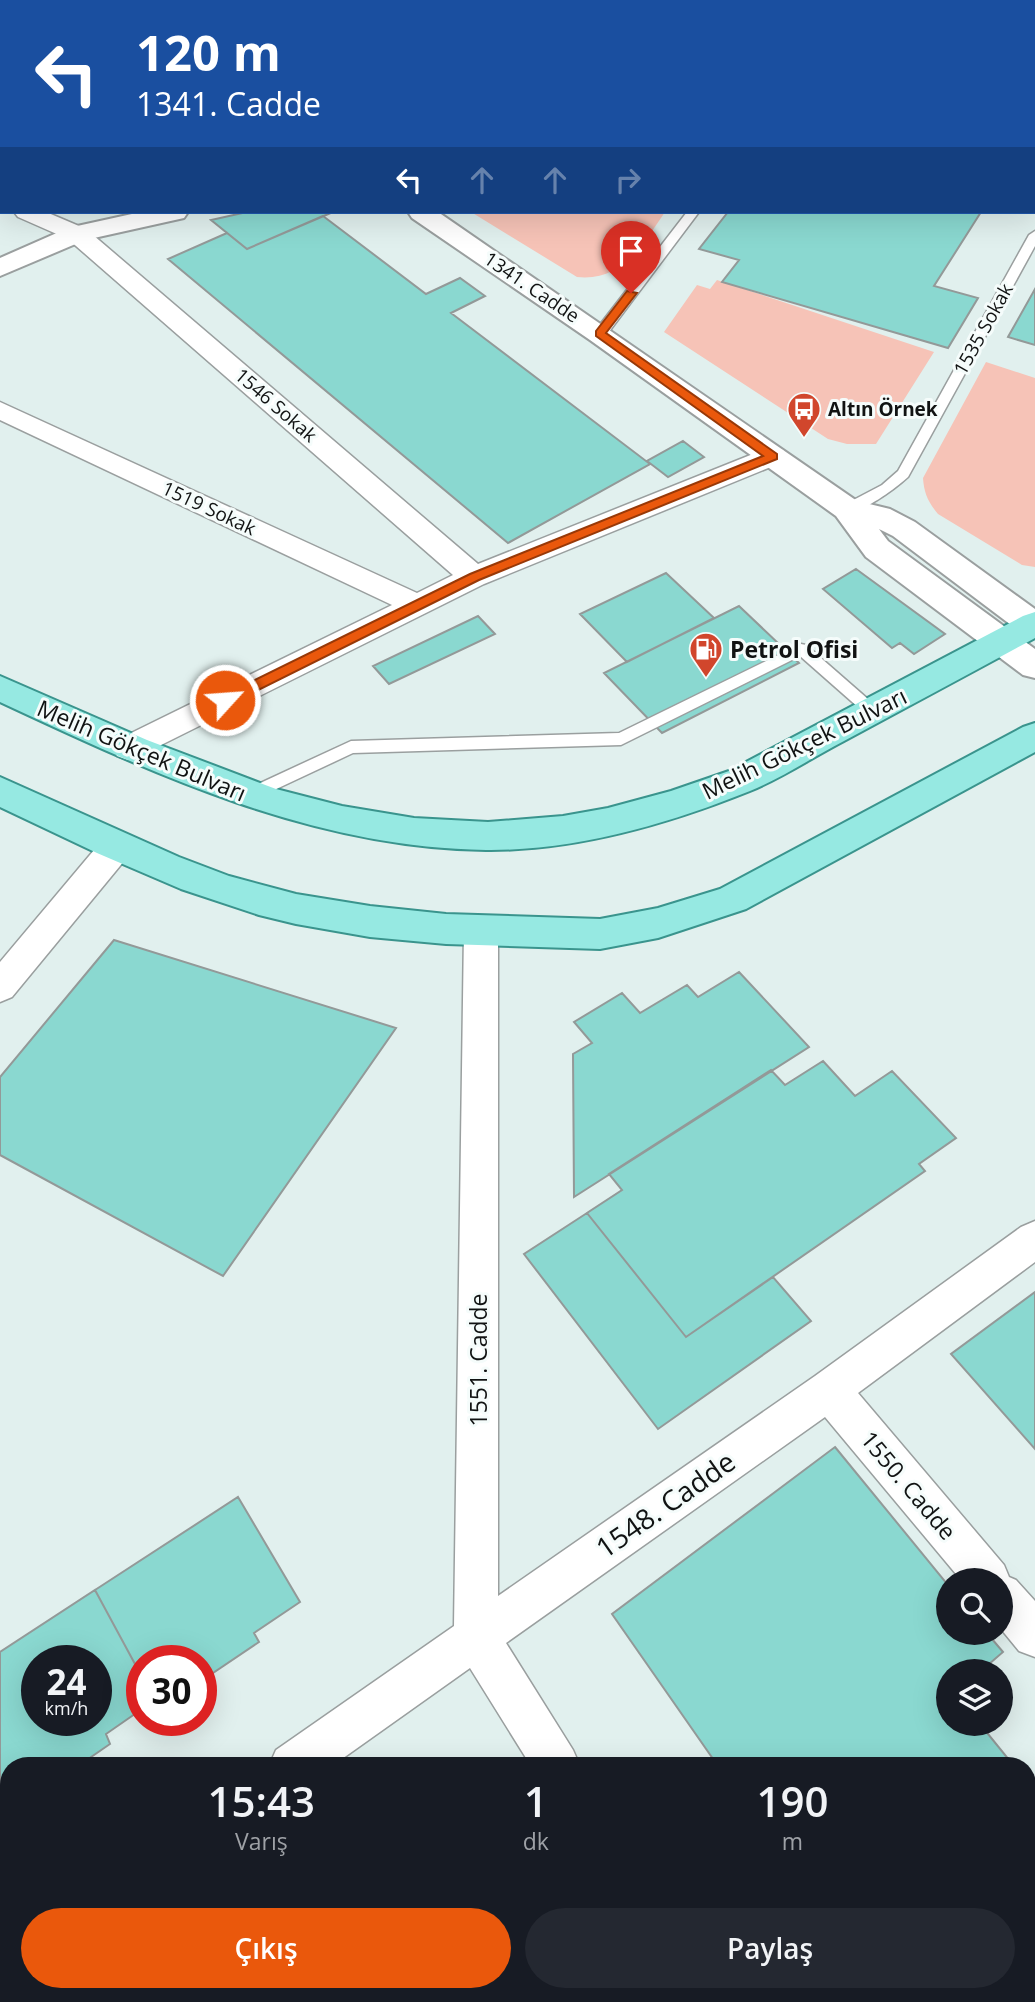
<!DOCTYPE html>
<html lang="tr">
<head>
<meta charset="utf-8">
<style>
	:root { --surface:#171b24; --page:#242831; --text:#f1f3f6; --muted:#9ea1a6; --accent:#ea580c }
	body { margin:0; font-family:"Open Sans",sans-serif; background:var(--page); color:var(--text); height:100vh; display:flex; flex-direction:column; font-size:26px; white-space:nowrap }
	* { box-sizing:border-box; margin:0 }
	p { font-size:23px; color:var(--muted) }
	.icon { flex:none; width:38px; height:38px; fill:none; stroke:currentColor; stroke-width:2; stroke-linecap:round; stroke-linejoin:round }
	.map { position:relative; flex:1; overflow:hidden }
	.panel { position:absolute; left:0px; top:1757px; width:1036px; height:245px; display:flex; flex-direction:column; background:var(--surface); border-radius:28px 28px 0 0; box-shadow:0 7px 28px #0002 }
	.panel>* { flex:none }
	.banner { position:absolute; left:0px; top:0px; width:1036px; height:214px; box-shadow:0 7px 28px #0002; background:#1a4fa0; color:#fff; overflow:hidden }
	.fabs { position:absolute; left:936px; top:1568px; display:grid; gap:14px }
	.fabs a { display:grid; place-items:center; width:77px; height:77px; border-radius:50%; background:var(--surface); box-shadow:0 7px 28px #0002; font-size:35px }
	.speed { position:absolute; left:21px; top:1645px; display:flex; gap:14px; font-size:35px; font-weight:700; text-align:center }
	.speed>* { display:grid; place-content:center; width:91px; height:91px; border-radius:50%; background:var(--surface); box-shadow:0 7px 28px #0002; line-height:1 }
	.speed small { font-size:18px; font-weight:400 }
	.speed .limit { border:10px solid #d22; background:#fff; color:#111 }
	.pin { position:absolute; display:grid; place-items:center; width:60px; height:60px; color:#fff; margin:-72px -30px; border-radius:50% 50% 50% 0; rotate:-45deg; box-shadow:0 0 7px #0007 }
	.pin .icon { rotate:45deg }
	.me { position:absolute; width:77px; margin:-38px; rotate:64deg; stroke-linejoin:round; filter:drop-shadow(0 0 5px #0008) }
	.turn { display:flex; align-items:center; gap:24px; height:147px; padding:0 21px; font-size:32px }
	.turn .icon { width:91px; height:91px; stroke-width:2.5 }
	.turn b { display:block; font-size:49px; line-height:60px }
	.lanes { display:flex; align-items:center; height:66px; padding:0 21px; background:#0003; justify-content:center; gap:35px; direction:ltr }
	.lanes .off { opacity:.35 }
	.eta { display:flex; justify-content:space-evenly; align-items:center; height:119px; text-align:center }
	.eta b { font-size:42px; font-weight:600; line-height:49px }
	.button { display:flex; gap:14px; margin-top:auto; padding:14px 21px }
	.button a { flex:1; height:80px; border-radius:42px; background:var(--accent); color:#fff; font-size:28px; font-weight:600; line-height:80px; text-align:center }
	.button a+a { background:var(--page); color:var(--text) }
	.map>svg:first-child { display:block }
	.built { fill:#e1f0ee; fill-rule:evenodd }
	.green { fill:#f6c3b7 }
	.building { fill:#8ad8d0; stroke:#939998; stroke-width:2; fill-rule:evenodd }
	.lines { fill:none; stroke-linecap:round; stroke-linejoin:round }
	.lane-casing { stroke:#9a9f9f; stroke-width:3 }
	.street-casing { stroke:#9a9f9f; stroke-width:3 }
	.secondary-casing { stroke:#9a9f9f; stroke-width:4 }
	.primary-casing { stroke:#3a948d; stroke-width:4 }
	.lane { fill:#fff; fill-rule:evenodd }
	.street { fill:#fff; fill-rule:evenodd }
	.secondary { fill:#fff; fill-rule:evenodd }
	.primary { fill:#96e9e2; fill-rule:evenodd }
	.route { fill:#ea580c; stroke:#983908; stroke-width:2 }
	.labels { text-anchor:middle; dominant-baseline:central; stroke-width:6; stroke-linejoin:round; paint-order:stroke }
	.far-street-label { font-size:19px; fill:#111313; stroke:#f5fcfb }
	.far-poi-label { font-size:19px; font-weight:bold; fill:#111313; stroke:#f5fcfb; text-anchor:start }
	.poi-label { font-size:23px; font-weight:bold; fill:#111313; stroke:#f5fcfb; text-anchor:start }
	.street-label { font-size:23px; fill:#111313; stroke:#f5fcfb }
	.near-street-label { font-size:28px; fill:#111313; stroke:#f5fcfb }
</style>
</head>
<body>
<div class="map">
<svg width="1035" height="2002" viewBox="0 0 1035 2002">
	<rect width="100%" height="100%" fill="#f5fcfb"/>
	<!-- built -->
	<path class="built" d="M0 0H1035V2002H0ZM2 2H1034V212H2ZM948 1580H1001V1633H948ZM37 1661H96V1720H37ZM142 1661H201V1720H142ZM948 1671H1001V1724H948ZM9 1766H1027V1993H9Z"/>
	<!-- green -->
	<path class="green" d="M471 212H665C643 244 622 282 577 277Z
		M717 280 934 352 876 444H847L828 439 664 332 697 285 710 289Z
		M986 362 1035 378V567L1022 565 938 514C928 502 924 493 923 478Z"/>
	<!-- building -->
	<path class="building" d="M0 0H47L2 2V138Z
		M255 0H473L253 2Z
		M576 0H794L574 2Z
		M247 212H333L247 249 211 220Z
		M728 212H981L934 286 978 298 948 348 722 282 739 260 699 249Z
		M323 216 426 294 460 278 485 296 451 313 650 464 508 543 168 259 227 233 247 249Z
		M1035 289V345L1008 337Z
		M683 441 704 457 668 477 647 461Z
		M856 569 945 634 914 654 900 643 892 648 823 589Z
		M666 573 714 618 627 662 580 614Z
		M739 606 799 663 662 733 604 673Z
		M478 616 495 634 389 684 373 666Z
		M114 940 396 1028 223 1276 0 1155V1077Z
		M739 972 809 1047 574 1197 573 1054 592 1043 574 1022 622 993 640 1013 687 985 698 997Z
		M823 1061 855 1096 892 1071 956 1138 919 1164 925 1171 686 1337 587 1213 622 1190 609 1174 771 1070 785 1085Z
		M587 1213 686 1337 773 1277 811 1321 658 1429 524 1254Z
		M1035 1292V1449L951 1354Z
		M835 1447 948 1585V1633H987L1003 1652 981 1671H948V1724H980L1014 1766H718L612 1614Z
		M238 1497 300 1602 254 1633 259 1642 207 1677 203 1668 201 1669V1661H142V1677L95 1590Z
		M95 1590 142 1677V1709L106 1734 110 1744 78 1766H9V1801L0 1807V1652ZM37 1661H96V1720H37Z
		M1027 1783 1035 1793V2002H883L877 1993H1027Z
		M243 1993H496L501 2002H237L244 1996Z"/>
	<g class="lines">
		<defs>
			<path id="lane" d="M209 0H220L208 2Z
				M540 0H551L539 2Z
				M848 0H859L847 2Z
				M1001 0H1017L1018 2H1002Z
				M1034 4H1035V10H1034Z
				M687 212H699L605 337H595V331Z
				M1035 231V246L908 477C895 489 859 516 842 512V506L882 485 898 471 1029 235Z
				M801 644 806 645 877 707 880 711 877 715H867L800 656 621 745 353 753 255 799 249 801 241 795 243 791 351 741 619 733Z"/>
			<path id="street" d="M0 195H2V210H0Z
				M14 212H46L86 229 478 564 763 450 773 447 783 450 787 456 783 462 484 584 139 756 128 760 117 756 112 748 117 740 392 605 0 420V402L417 593 453 575 68 239 18 217Z
				M117 833 129 837 133 846 129 855 12 997 0 1002V962L105 837Z
				M481 917 493 921 498 931V1596L815 1376 1021 1227 1035 1221V1262L858 1393 1004 1565 1009 1577 1016 1580 1035 1601V1657L1019 1651 1001 1629V1580H961L825 1417 506 1643 573 1750 580 1766H531L470 1668 332 1766H269L276 1750 454 1626 464 931 469 921Z
				M9 1942V1993L0 1996V1945Z
				M22 1993H71L75 2002H25Z
				M675 1993H725L729 2002H678Z"/>
			<path id="secondary" d="M106 0H129L130 2H107Z
				M141 212H188L184 218 85 240 0 276V258L68 228Z
				M408 212H438L857 501 890 509 915 522 1035 609V638L1023 634 893 536 879 529 888 541 1035 649V678L1023 675 866 557 836 516 590 340 412 218Z"/>
			<path id="primary" d="M1035 612V638C971 673 907 707 844 741 813 757 782 778 750 791 668 824 576 851 486 850 313 848 154 774 0 702V676L147 740 276 789 342 806 414 818 488 822 563 816 608 808 671 791 729 771 1023 616Z
				M1035 723V752L746 909 658 938 600 949 446 944 370 937 296 924 259 915 181 889 97 853 0 807V777L179 857 229 876 296 894 370 906 446 914 600 919 658 908 720 889 1023 727Z"/>
		</defs>
		<!-- lane casing -->
		<use href="#lane" class="lane-casing"/>
		<!-- street casing -->
		<use href="#street" class="street-casing"/>
		<!-- secondary casing -->
		<use href="#secondary" class="secondary-casing"/>
		<!-- primary casing -->
		<use href="#primary" class="primary-casing"/>
		<!-- lane -->
		<use href="#lane" class="lane"/>
		<!-- street -->
		<use href="#street" class="street"/>
		<!-- secondary -->
		<use href="#secondary" class="secondary"/>
		<!-- primary -->
		<use href="#primary" class="primary"/>
	</g>
	<!-- route -->
	<path class="route" d="M627 291 637 293 606 333 777 454V459L479 580 230 704H220V697L470 574 763 456 596 336V331Z"/>
	<!-- icons -->
	<defs>
		<symbol id="bus-pin" viewBox="-11 -11 22 30"><path d="M0 17L-7.5 6A9.5 9.5 0 1 1 7.5 6Z" fill="#d1462c" stroke="#f5fcfb"/><path d="M-5-6H5V4H4V6H2V4H-2V6H-4V4H-5ZM-3.5-4V0h7V-4ZM-3.5 1.2v1.5H-2V1.2ZM2 1.2v1.5H3.5V1.2Z" fill="#fff"/></symbol>
		<symbol id="fuel-pin" viewBox="-11 -11 22 30"><path d="M0 17L-7.5 6A9.5 9.5 0 1 1 7.5 6Z" fill="#d1462c" stroke="#f5fcfb"/><path d="M-5.5-6h7V0h2V4h1.3V-2.5L3-4.5l.8-.8L6-3V5H2.5V1h-1V6h-7ZM-4.2-4.7v3.2H.2V-4.7Z" fill="#fff"/></symbol>
	</defs>
	<g fill-rule="evenodd">
		<use href="#bus-pin" x="785" y="390" width="38" height="52"/>
		<use href="#fuel-pin" x="687" y="630" width="38" height="52"/>
	</g>
	<g class="labels">
		<!-- far-street labels -->
		<g class="far-street-label">
			<text transform="translate(532 287) rotate(34)">1341. Cadde</text>
			<text transform="translate(983 329) rotate(-61)">1535 Sokak</text>
			<text transform="translate(276 405) rotate(41)">1546 Sokak</text>
			<text transform="translate(209 508) rotate(25)">1519 Sokak</text>
		</g>
		<!-- far-poi labels -->
		<g class="far-poi-label">
			<text x="828" y="409">Altın Örnek</text>
		</g>
		<!-- poi labels -->
		<g class="poi-label">
			<text x="730" y="649">Petrol Ofisi</text>
		</g>
		<!-- street labels -->
		<g class="street-label">
			<text transform="translate(804 743) rotate(-26)">Melih Gökçek Bulvarı</text>
			<text transform="translate(142 750) rotate(23)">Melih Gökçek Bulvarı</text>
			<text transform="translate(478 1360) rotate(-90)">1551. Cadde</text>
			<text transform="translate(909 1485) rotate(50)">1550. Cadde</text>
		</g>
		<!-- near-street labels -->
		<g class="near-street-label">
			<text transform="translate(665 1504) rotate(-35)">1548. Cadde</text>
		</g>
	</g>
</svg>
<div class="fabs">
<a><svg class="icon" aria-label="search" viewBox="0 0 24 24"><circle cx="10" cy="10" r="6"/><path d="M15 15l6 6"/></svg></a>
<a><svg class="icon" aria-label="layers" viewBox="0 0 24 24"><path d="M12 4l9 5-9 5-9-5zM3 14l9 5 9-5"/></svg></a>
</div>
<div class="speed"><div>24<small>km/h</small></div><div class="limit">30</div></div>
<div class="pin" style="left:631px;top:293px;background:#d93025"><svg class="icon" aria-label="arrive" viewBox="0 0 24 24"><path d="M6 21V4h12l-3 4 3 4H6"/></svg></div>
<svg class="me" style="left:225px;top:700px" viewBox="-20 -20 40 40"><circle r="17" fill="#ea580c" stroke="#fff" stroke-width="3"/><path d="M0-11L8 9 0 5-8 9z" fill="#fff"/></svg>
<div class="banner">
<div class="turn"><svg class="icon" aria-label="left" viewBox="0 0 24 24"><path d="M17 20v-9H6M10 6l-5 5 5 5"/></svg><div><b>120 m</b>1341. Cadde</div></div>
<div class="lanes"><svg class="icon" aria-label="left" viewBox="0 0 24 24"><path d="M17 20v-9H6M10 6l-5 5 5 5"/></svg><svg class="icon off" aria-label="ahead" viewBox="0 0 24 24"><path d="M12 20V5M6 11l6-6 6 6"/></svg><svg class="icon off" aria-label="ahead" viewBox="0 0 24 24"><path d="M12 20V5M6 11l6-6 6 6"/></svg><svg class="icon off" aria-label="right" viewBox="0 0 24 24"><path d="M7 20v-9h11M14 6l5 5-5 5"/></svg></div>
</div>
<section class="panel">
<div class="eta">
<div><b>15:43</b><p>Varış</p></div>
<div><b>1</b><p>dk</p></div>
<div><b>190</b><p>m</p></div>
</div>
<div class="button"><a>Çıkış</a><a>Paylaş</a></div>
</section>
</div>
</body>
</html>
